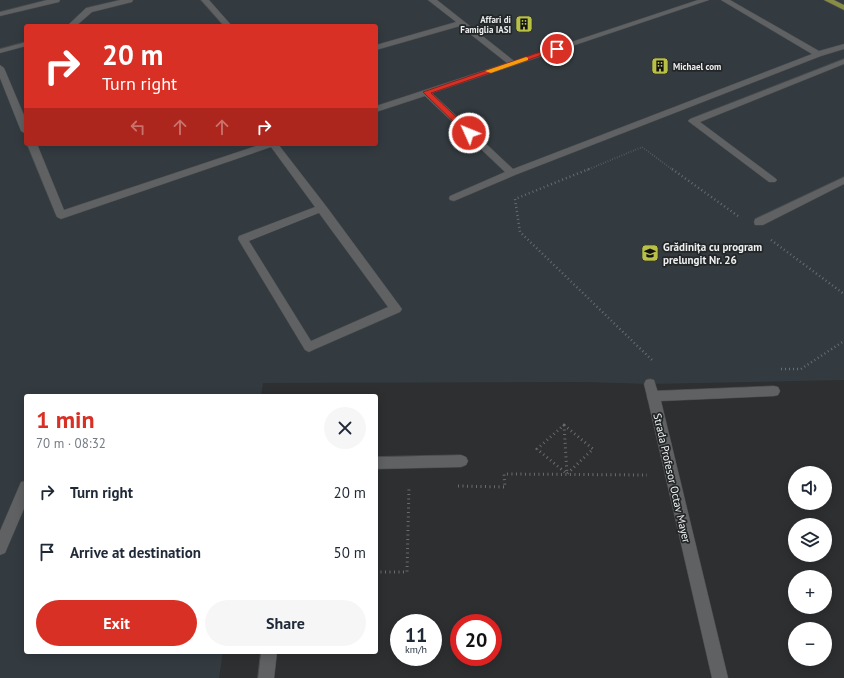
<!DOCTYPE html>
<html lang="en">
<head>
<meta charset="utf-8">
<style>
	:root { --surface:#fff; --page:#f6f6f7; --text:#1f2937; --muted:#747a83; --accent:#d93025 }
	body { margin:0; font-family:"PT Sans",sans-serif; background:var(--page); color:var(--text); height:100vh; display:flex; flex-direction:column; font-size:15px; white-space:nowrap }
	* { box-sizing:border-box; margin:0 }
	p { font-size:13px; color:var(--muted) }
	.icon { flex:none; width:22px; height:22px; fill:none; stroke:currentColor; stroke-width:2; stroke-linecap:round; stroke-linejoin:round }
	.map { position:relative; flex:1; overflow:hidden }
	.details { position:absolute; left:24px; top:394px; width:354px; height:260px; display:flex; flex-direction:column; background:var(--surface); border-radius:4px; box-shadow:0 2px 10px #0003 }
	.details>* { flex:none }
	.hud { position:absolute; left:24px; top:24px; width:354px; height:122px; border-radius:4px; box-shadow:0 2px 10px #0003; background:#d93025; color:#fff; overflow:hidden }
	.tools { position:absolute; left:788px; top:466px; display:grid; gap:8px }
	.tools a { display:grid; place-items:center; width:44px; height:44px; border-radius:50%; background:var(--surface); box-shadow:0 2px 10px #0003; font-size:20px }
	.speed { position:absolute; left:390px; top:614px; display:flex; gap:8px; font-size:20px; font-weight:700; text-align:center }
	.speed>* { display:grid; place-content:center; width:52px; height:52px; border-radius:50%; background:var(--surface); box-shadow:0 2px 10px #0003; line-height:1 }
	.speed small { font-size:10px; font-weight:400 }
	.speed .limit { border:6px solid #d22; background:#fff; color:#111 }
	.pin { position:absolute; display:grid; place-items:center; width:34px; height:34px; color:#fff; margin:-17px; border:2px solid #fff; border-radius:50%; box-shadow:0 1px 4px #0007 }
	.me { position:absolute; width:44px; margin:-22px; rotate:314deg; stroke-linejoin:round; filter:drop-shadow(0 0 3px #0008) }
	.turn { display:flex; align-items:center; gap:14px; height:84px; padding:0 12px; font-size:18px }
	.turn .icon { width:52px; height:52px; stroke-width:2.5 }
	.turn b { display:block; font-size:28px; line-height:34px }
	.lanes { display:flex; align-items:center; height:38px; padding:0 12px; background:#0003; justify-content:center; gap:20px; direction:ltr }
	.lanes .off { opacity:.35 }
	.round { display:grid; place-items:center; flex:none; width:42px; height:42px; border-radius:21px; background:var(--page) }
	.overview { display:flex; align-items:center; justify-content:space-between; height:68px; padding:0 12px }
	h1 { font-size:24px; font-weight:700; line-height:30px; color:var(--accent) }
	.cta { display:flex; gap:8px; margin-top:auto; padding:8px 12px }
	.cta a { flex:1; height:46px; border-radius:24px; background:var(--accent); color:#fff; font-size:16px; font-weight:700; line-height:46px; text-align:center }
	.cta a+a { background:var(--page); color:var(--text) }
	ul { padding:0; list-style:none }
	li { display:flex; align-items:center; gap:12px; height:60px; padding:0 12px }
	li div { flex:1 }
	li b { display:block; font-size:15px }
	li em { font-style:normal }
	.map>svg:first-child { display:block }
	.built { fill:#333b40; fill-rule:evenodd }
	.lines { fill:none; stroke-linecap:round; stroke-linejoin:round }
	.service-casing { stroke:#494b4d; stroke-width:1 }
	.minor-casing { stroke:#494b4d; stroke-width:1 }
	.primary-casing { stroke:#494b4d; stroke-width:1 }
	.path-far2 { stroke:#6a6c6e; stroke-width:2; stroke-dasharray:0.5 2; stroke-linecap:butt }
	.path-far1 { stroke:#6a6c6e; stroke-width:2.5; stroke-dasharray:1 3; stroke-linecap:butt }
	.path { stroke:#6a6c6e; stroke-width:3; stroke-dasharray:1 3.5; stroke-linecap:butt }
	.service { fill:#5f6163; fill-rule:evenodd }
	.minor { fill:#5f6163; fill-rule:evenodd }
	.primary { fill:#888d46; fill-rule:evenodd }
	.route { fill:#d93025; stroke:#8d1f18 }
	.slow { fill:#f59e0b }
	.labels { text-anchor:middle; dominant-baseline:central; stroke-width:3.5; stroke-linejoin:round; paint-order:stroke }
	.far-poi-label { font-size:9px; font-weight:bold; fill:#edeff0; stroke:#232627; text-anchor:end }
	.poi-label { font-size:11px; font-weight:bold; fill:#edeff0; stroke:#232627; text-anchor:start }
	.street-label { font-size:11px; fill:#edeff0; stroke:#232627 }
</style>
</head>
<body>
<div class="map">
<svg width="844" height="678" viewBox="0 0 844 678">
	<rect width="100%" height="100%" fill="#2d2f31"/>
	<!-- built -->
	<path class="built" d="M0 0H844V380L650 384 584 382 263 383 261 396H26V652H223L219 678H0ZM26 26H376V144H26Z"/>
	<g class="lines">
		<defs>
			<path id="service" d="M47 0H60L59 2 0 16V12Z
				M120 0H133L132 2 92 12 76 26H67L86 8Z
				M201 0H209L232 26H224Z
				M428 0H437L514 61 698 0H709L432 93 513 169 812 54 721 0H730L819 51 844 44V49L821 56 515 175 454 201 450 200 449 198 450 196 505 172 425 96 376 112V106L507 63 460 26 376 50V45L456 22Z
				M26 42V46L0 53V49Z
				M844 59V64L700 122 775 178 777 180 775 182H769L688 121 690 119Z
				M0 65 4 68 26 120V134L21 131 0 78Z
				M27 144H37L64 210 262 144H278L326 206 402 309 400 312 313 350 309 352 305 350 238 239 239 236 315 207 271 147 61 219 57 217 56 215ZM319 213 388 307 311 341 249 241Z
				M844 177V184L763 225H755L754 222 755 219Z
				M650 379 654 380 659 396 658 400 653 401 648 400 644 384 646 380Z
				M461 455 466 457 468 461 466 465 461 467 376 469V457Z
				M26 481V504L5 553 0 555V531L21 482Z
				M261 652H277L274 678H258Z"/>
			<path id="minor" d="M774 386 778 387 780 391 778 395 774 396 661 401 728 678H712L647 396 648 392 653 391Z"/>
			<path id="primary" d="M824 0H834L844 5V10Z"/>
		</defs>
		<!-- service casing -->
		<use href="#service" class="service-casing"/>
		<!-- minor casing -->
		<use href="#minor" class="minor-casing"/>
		<!-- primary casing -->
		<use href="#primary" class="primary-casing"/>
		<!-- path-far2 -->
		<path class="path-far2" d="M587 170 642 147 673 170"/>
		<!-- path-far1 -->
		<path class="path-far1" d="M589 169 515 199 520 232 654 362
			M672 169 738 216
			M771 240 844 294
			M781 369H801L844 341"/>
		<!-- path -->
		<path class="path" d="M564 425 593 449 567 474 537 449Z
			M564 425 567 474
			M458 486 505 487 504 474 647 475
			M376 572H407L409 486"/>
		<!-- service -->
		<use href="#service" class="service"/>
		<!-- minor -->
		<use href="#minor" class="minor"/>
		<!-- primary -->
		<use href="#primary" class="primary"/>
	</g>
	<!-- route -->
	<path class="route" d="M555 47 560 49 431 93 471 131V134H466L423 92Z"/>
	<!-- slow -->
	<path class="slow" d="M526 57 528 58V60L491 73 485 71Z"/>
	<!-- icons -->
	<defs>
		<symbol id="building-square" viewBox="-11 -11 22 22"><rect x="-9" y="-9" width="18" height="18" rx="4" fill="#b9c046" stroke="#232627"/><path d="M-4-6H4V6H1V3H-1V6H-4ZM-2.5-4.3h1.7v1.8h-1.7ZM.8-4.3h1.7v1.8H.8ZM-2.5-1h1.7V.8h-1.7ZM.8-1h1.7V.8H.8Z" fill="#111"/></symbol>
		<symbol id="school-square" viewBox="-11 -11 22 22"><rect x="-9" y="-9" width="18" height="18" rx="4" fill="#b9c046" stroke="#232627"/><path d="M0-5L7-2L0 1L-7-2ZM-4 1L0 2.5L4 1V4Q0 6-4 4Z" fill="#111"/></symbol>
	</defs>
	<g fill-rule="evenodd">
		<use href="#building-square" x="514" y="14" width="20" height="20"/>
		<use href="#building-square" x="650" y="56" width="20" height="20"/>
		<use href="#school-square" x="640" y="243" width="20" height="20"/>
	</g>
	<g class="labels">
		<!-- far-poi labels -->
		<g class="far-poi-label">
			<text x="511" y="19">Affari di<tspan x="511" dy="10">Famiglia IASI</tspan></text>
			<text x="673" y="66" text-anchor="start">Michael com</text>
		</g>
		<!-- poi labels -->
		<g class="poi-label">
			<text x="663" y="247">Grădinița cu program<tspan x="663" dy="13">prelungit Nr. 26</tspan></text>
		</g>
		<!-- street labels -->
		<g class="street-label">
			<text transform="translate(672 478) rotate(77)">Strada Profesor Octav Mayer</text>
		</g>
	</g>
</svg>
<div class="tools">
<a><svg class="icon" aria-label="sound" viewBox="0 0 24 24"><path d="M4 9h4l5-4v14l-5-4H4zM17 9q2 3 0 6"/></svg></a>
<a><svg class="icon" aria-label="layers" viewBox="0 0 24 24"><path d="M12 4l9 5-9 5-9-5zM3 14l9 5 9-5"/></svg></a>
<a>+</a>
<a>−</a>
</div>
<div class="speed"><div>11<small>km/h</small></div><div class="limit">20</div></div>
<div class="pin" style="left:557px;top:49px;background:#d93025"><svg class="icon" aria-label="arrive" viewBox="0 0 24 24"><path d="M6 21V4h12l-3 4 3 4H6"/></svg></div>
<svg class="me" style="left:469px;top:133px" viewBox="-20 -20 40 40"><circle r="17" fill="#d93025" stroke="#fff" stroke-width="3"/><path d="M0-11L8 9 0 5-8 9z" fill="#fff"/></svg>
<div class="hud">
<div class="turn"><svg class="icon" aria-label="right" viewBox="0 0 24 24"><path d="M7 20v-9h11M14 6l5 5-5 5"/></svg><div><b>20 m</b>Turn right</div></div>
<div class="lanes"><svg class="icon off" aria-label="left" viewBox="0 0 24 24"><path d="M17 20v-9H6M10 6l-5 5 5 5"/></svg><svg class="icon off" aria-label="ahead" viewBox="0 0 24 24"><path d="M12 20V5M6 11l6-6 6 6"/></svg><svg class="icon off" aria-label="ahead" viewBox="0 0 24 24"><path d="M12 20V5M6 11l6-6 6 6"/></svg><svg class="icon" aria-label="right" viewBox="0 0 24 24"><path d="M7 20v-9h11M14 6l5 5-5 5"/></svg></div>
</div>
<section class="details">
<div class="overview"><div><h1>1 min</h1><p>70 m · 08:32</p></div><a class="round"><svg class="icon" aria-label="close" viewBox="0 0 24 24"><path d="M6 6l12 12M18 6L6 18"/></svg></a></div>
<ul>
<li><svg class="icon" aria-label="right" viewBox="0 0 24 24"><path d="M7 20v-9h11M14 6l5 5-5 5"/></svg><div><b>Turn right</b></div><em>20 m</em></li>
<li><svg class="icon" aria-label="arrive" viewBox="0 0 24 24"><path d="M6 21V4h12l-3 4 3 4H6"/></svg><div><b>Arrive at destination</b></div><em>50 m</em></li>
</ul>
<div class="cta"><a>Exit</a><a>Share</a></div>
</section>
</div>
</body>
</html>
